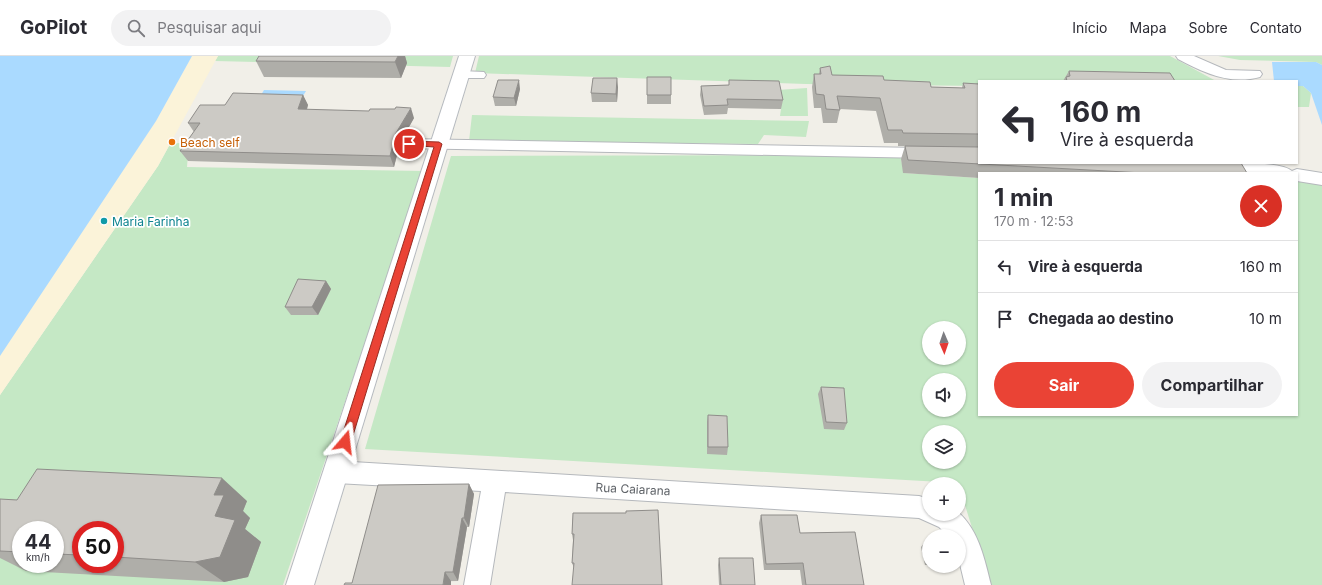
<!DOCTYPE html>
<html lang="pt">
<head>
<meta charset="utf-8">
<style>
	:root { --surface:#fff; --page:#f2f2f3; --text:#2b2b33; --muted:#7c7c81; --line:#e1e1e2; --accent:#ea4335 }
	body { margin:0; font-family:Inter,sans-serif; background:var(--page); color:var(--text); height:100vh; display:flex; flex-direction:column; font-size:15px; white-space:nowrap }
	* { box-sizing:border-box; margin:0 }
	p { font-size:13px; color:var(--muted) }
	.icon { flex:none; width:22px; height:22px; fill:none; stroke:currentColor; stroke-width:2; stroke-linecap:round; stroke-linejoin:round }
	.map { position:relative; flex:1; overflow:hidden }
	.side { position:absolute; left:978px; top:116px; width:320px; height:244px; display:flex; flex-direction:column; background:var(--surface); border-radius:0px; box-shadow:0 1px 3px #0004 }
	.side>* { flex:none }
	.top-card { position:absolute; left:978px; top:24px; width:320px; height:84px; border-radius:0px; box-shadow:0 1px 3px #0004; background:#fff; color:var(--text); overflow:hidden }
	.needle { width:26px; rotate:178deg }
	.tools { position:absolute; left:922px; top:265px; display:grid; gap:8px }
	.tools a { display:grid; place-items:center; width:44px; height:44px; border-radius:50%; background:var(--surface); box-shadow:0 1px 3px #0004; font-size:20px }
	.speed { position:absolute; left:12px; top:465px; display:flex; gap:8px; font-size:20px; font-weight:700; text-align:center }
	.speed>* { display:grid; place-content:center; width:52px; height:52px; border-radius:50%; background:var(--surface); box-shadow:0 1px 3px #0004; line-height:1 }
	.speed small { font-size:10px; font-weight:400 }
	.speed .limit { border:6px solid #d22; background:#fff; color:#111 }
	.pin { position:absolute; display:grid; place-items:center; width:34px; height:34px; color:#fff; margin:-17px; border:2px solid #fff; border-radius:50%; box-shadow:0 1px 4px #0007 }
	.me { position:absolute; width:44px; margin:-22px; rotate:17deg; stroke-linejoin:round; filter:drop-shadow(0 0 3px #0008) }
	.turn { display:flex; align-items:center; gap:14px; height:84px; padding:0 16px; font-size:18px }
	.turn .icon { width:52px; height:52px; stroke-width:2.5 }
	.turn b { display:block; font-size:28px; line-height:34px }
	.round { display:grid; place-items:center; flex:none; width:42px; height:42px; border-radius:21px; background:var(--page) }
	.headline { display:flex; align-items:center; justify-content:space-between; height:68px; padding:0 16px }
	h1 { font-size:24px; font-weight:700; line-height:30px }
	.button { display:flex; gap:8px; margin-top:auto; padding:8px 16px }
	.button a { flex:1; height:46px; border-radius:24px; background:var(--accent); color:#fff; font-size:16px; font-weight:700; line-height:46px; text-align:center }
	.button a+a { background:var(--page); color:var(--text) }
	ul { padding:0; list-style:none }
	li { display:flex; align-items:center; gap:12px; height:52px; padding:0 16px; border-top:1px solid var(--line) }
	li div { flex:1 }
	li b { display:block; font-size:15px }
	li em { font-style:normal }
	header { display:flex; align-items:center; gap:24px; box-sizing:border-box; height:56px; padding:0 20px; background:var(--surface); border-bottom:1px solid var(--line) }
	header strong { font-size:19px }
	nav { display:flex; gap:22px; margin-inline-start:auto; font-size:14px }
	.search { width:280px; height:36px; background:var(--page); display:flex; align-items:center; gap:10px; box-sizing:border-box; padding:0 14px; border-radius:22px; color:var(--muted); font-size:15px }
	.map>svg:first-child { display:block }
	.green { fill:#c5e8c5; fill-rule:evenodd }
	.sand { fill:#fbf3d9 }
	.water { fill:#aadaff }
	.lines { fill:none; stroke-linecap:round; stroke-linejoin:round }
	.street-casing { stroke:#b5b8bc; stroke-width:2 }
	.secondary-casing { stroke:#b6babf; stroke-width:2 }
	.street { fill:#fff; fill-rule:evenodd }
	.secondary { fill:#fff; fill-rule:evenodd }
	.wall { fill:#afaea9; fill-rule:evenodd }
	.shaded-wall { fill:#8f8d8a }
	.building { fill:#cccac5; stroke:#8f8d8a }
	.route { fill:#ea4335; stroke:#982c22 }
	.food-dot { fill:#e8710a; stroke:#fff; stroke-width:1.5 }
	.culture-dot { fill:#0f9aa8; stroke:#fff; stroke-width:1.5 }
	.labels { text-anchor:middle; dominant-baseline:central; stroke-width:3.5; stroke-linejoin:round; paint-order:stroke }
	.food-label { font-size:12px; fill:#c56008; stroke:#fff; text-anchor:start }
	.culture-label { font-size:12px; fill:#0d838f; stroke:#fff; text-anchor:start }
	.street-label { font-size:12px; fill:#5f6368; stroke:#fff }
</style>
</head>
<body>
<header>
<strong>GoPilot</strong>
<div class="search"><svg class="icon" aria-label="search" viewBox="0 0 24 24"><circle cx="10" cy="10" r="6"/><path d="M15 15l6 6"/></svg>Pesquisar aqui</div>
<nav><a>Início</a><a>Mapa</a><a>Sobre</a><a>Contato</a></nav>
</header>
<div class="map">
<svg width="1322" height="529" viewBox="0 0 1322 529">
	<rect width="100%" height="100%" fill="#f1efe8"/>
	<!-- green -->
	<path class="green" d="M218 0H453L450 11 215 5Z
		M479 0H1170L1216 25H979V30L806 28 475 17Z
		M1218 0H1322V9L1316 6 1240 4Z
		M1297 30H1303L1311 37 1309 51H1297Z
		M807 32 808 60H780L781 53 777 34Z
		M472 59 809 65 806 81 764 79 758 88 469 85Z
		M189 86 187 111 423 115 283 529H0V339L158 110 170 88ZM21 474H55V508H21ZM81 474H115V508H81Z
		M900 99 904 117 979 122V359H1297V124L1322 127V529H990L958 427 365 393 451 100ZM929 272H959V302H929ZM929 324H959V354H929ZM929 376H959V406H929Z"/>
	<!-- sand -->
	<path class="sand" d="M192 0H218L158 110 0 339V297L156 65Z"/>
	<!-- water -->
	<path class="water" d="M0 0H192L156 65 0 300Z
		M1272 6H1316L1322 9V69L1311 37 1303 30H1297V25H1274Z
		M264 34 306 35 303 40 261 39Z"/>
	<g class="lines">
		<defs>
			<path id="street" d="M1176 0H1194L1226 14 1260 15 1262 18 1260 21C1230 29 1204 17 1178 3Z
				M461 15 484 16 486 19 484 22H456L454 19 456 16Z
				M409 83 979 93V103L403 92 401 88 403 84Z
				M1199 107C1217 107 1280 104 1292 115L1297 113 1322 117V129L1297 125V117H1254L1207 112 1201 111Z
				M336 405 919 440 929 443V458L959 457C979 475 985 505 991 529H965L959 504V480H948L939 471 919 462 505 436 490 529H464L481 435 336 427 328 424 324 416 328 408Z"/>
			<path id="secondary" d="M459 0H475L314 529H286Z"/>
		</defs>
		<!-- street casing -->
		<use href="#street" class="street-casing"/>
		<!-- secondary casing -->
		<use href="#secondary" class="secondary-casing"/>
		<!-- street -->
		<use href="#street" class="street"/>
		<!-- secondary -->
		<use href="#secondary" class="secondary"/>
	</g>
	<!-- wall -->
	<path class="wall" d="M405 0 407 7 401 22 264 21 256 5Z
		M820 12 832 19 884 24 931 31 962 32 963 27 979 28V107L1247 117H979V122L903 117 901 103 905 90H898V87H884L876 55 840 53 837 67H823L821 52H814L812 31 814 18H819Z
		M1069 15 1175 25H1063Z
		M647 21 671 39V48H647Z
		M729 24 783 44 781 53 728 52 727 58 704 59 700 39 701 30 729 29Z
		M618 31 617 46H592L591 37Z
		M520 33 516 50H495L493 41Z
		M303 39 308 49 307 54 414 62 400 87 394 111 188 105 180 95 194 76 188 67 225 49Z
		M326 225 331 233 318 259H291L285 251Z
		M821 331 847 367 844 374 824 373 818 338Z
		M708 359 728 391 727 399 707 398V366Z
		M469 428 474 438 469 471H467L458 525 352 527Z
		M0 443 17 444 247 445 243 455 250 462 245 473 261 486 248 521 224 526 26 515 0 502ZM21 474H55V508H21ZM81 474H115V508H81Z
		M573 457 662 529 574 512 572 507 573 484 572 478Z
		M761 459 800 477 864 529H802L800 514H764L759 467Z
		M926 485H929V509H925L921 491Z
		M719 502 755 529H719L718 509Z"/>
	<!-- shaded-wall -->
	<path class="shaded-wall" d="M398 0H405L407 7 401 22 395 6Z
		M617 22 618 31 617 46 616 38Z
		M519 24 520 33 516 50 514 42Z
		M303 39 308 49 303 64 298 53Z
		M411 52 414 62 400 87 394 111 390 100 396 77Z
		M326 225 331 233 318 259 312 251Z
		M222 422 247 445 243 455 250 462 245 473 261 486 248 521 224 526 195 506 215 460 214 439Z
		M469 428 474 438 469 471 464 462Z
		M462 462 467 471 458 525 453 516Z
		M445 516 451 525V529H443Z"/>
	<!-- building -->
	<path class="building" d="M259 0H398L395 6 256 5Z
		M830 10 832 19 883 20 884 24 930 26 931 31 965 32 963 27 979 28V78L903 77 902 74H888L880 42 837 40 840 54 826 53 824 39 816 38 814 18H821L820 12Z
		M1069 15 1170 17 1175 25H1067L1066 21 1070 20Z
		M647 21H671V39H647Z
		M593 22H617L616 38 591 37Z
		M498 24H519L514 42 493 41Z
		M729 24 779 25 783 44 727 43 728 49 704 50 701 30 729 29Z
		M233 37 303 39 298 53 369 55 370 53H395L396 51 411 52 396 77 390 100 180 95 200 67H188L200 49H225Z
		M905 90 979 91V107H1241L1247 117H1143L908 104Z
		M298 223 326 225 312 251H285Z
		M821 331 844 332 847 367 826 366Z
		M708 359 727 360 728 391H708Z
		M37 413 222 422 214 439H224L215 460 235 464 220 501 195 506 115 501V474H81V499L55 498V474H21V496L0 495V443L17 444Z
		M469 428 464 462H462L453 516H445L443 529H344L345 527H352L378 429Z
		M658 454 662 529H572L574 507H572L574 478H572L573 457H626V455Z
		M761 459H797L800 477 855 476 864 529H806L803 507 766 508Z
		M926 485H929V501Z
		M959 491 962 504H959Z
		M719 502H753L755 529H721Z"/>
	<!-- route -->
	<path class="route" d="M409 85 439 86 442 88 351 386 349 389 345 391 342 389 340 386 434 91 406 89 405 88Z"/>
	<!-- markers -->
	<circle class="food-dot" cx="172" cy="86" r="4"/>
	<circle class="culture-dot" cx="104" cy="165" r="4"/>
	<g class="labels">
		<!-- food labels -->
		<g class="food-label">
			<text x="180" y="86">Beach self</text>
		</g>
		<!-- culture labels -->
		<g class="culture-label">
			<text x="112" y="165">Maria Farinha</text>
		</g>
		<!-- street labels -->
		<g class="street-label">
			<text transform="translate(633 433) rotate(3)">Rua Caiarana</text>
		</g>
	</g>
</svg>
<div class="tools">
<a><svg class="needle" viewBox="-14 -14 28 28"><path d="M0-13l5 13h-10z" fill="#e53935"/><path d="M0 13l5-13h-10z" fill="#7c7c81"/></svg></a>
<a><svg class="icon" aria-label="sound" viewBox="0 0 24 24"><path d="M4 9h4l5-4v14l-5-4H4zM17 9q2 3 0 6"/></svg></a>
<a><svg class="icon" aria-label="layers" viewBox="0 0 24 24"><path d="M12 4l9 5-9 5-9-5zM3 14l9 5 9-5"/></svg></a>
<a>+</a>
<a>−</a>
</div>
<div class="speed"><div>44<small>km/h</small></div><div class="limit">50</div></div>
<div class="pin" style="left:409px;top:88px;background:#d93025"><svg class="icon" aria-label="arrive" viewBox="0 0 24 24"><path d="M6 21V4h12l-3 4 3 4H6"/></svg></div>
<svg class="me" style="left:345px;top:386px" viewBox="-20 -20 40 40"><path d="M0-17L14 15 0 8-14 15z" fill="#ea4335" stroke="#fff" stroke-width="4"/></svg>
<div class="top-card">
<div class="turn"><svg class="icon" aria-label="left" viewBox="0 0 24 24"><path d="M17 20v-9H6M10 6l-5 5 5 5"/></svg><div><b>160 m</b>Vire à esquerda</div></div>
</div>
<section class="side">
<div class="headline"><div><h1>1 min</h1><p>170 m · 12:53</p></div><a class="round" style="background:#d93025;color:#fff"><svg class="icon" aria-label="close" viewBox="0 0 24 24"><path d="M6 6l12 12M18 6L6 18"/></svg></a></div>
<ul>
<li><svg class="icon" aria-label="left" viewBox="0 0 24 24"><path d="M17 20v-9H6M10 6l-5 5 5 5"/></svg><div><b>Vire à esquerda</b></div><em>160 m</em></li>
<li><svg class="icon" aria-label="arrive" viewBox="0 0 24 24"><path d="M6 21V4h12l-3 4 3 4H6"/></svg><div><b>Chegada ao destino</b></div><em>10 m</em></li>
</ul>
<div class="button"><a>Sair</a><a>Compartilhar</a></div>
</section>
</div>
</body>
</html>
